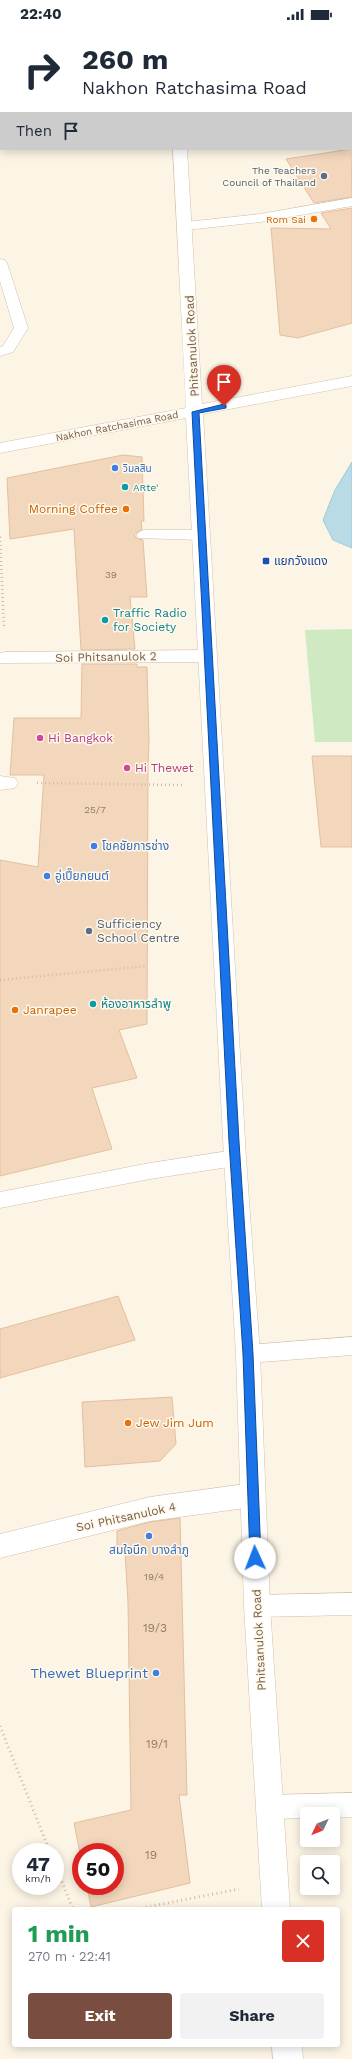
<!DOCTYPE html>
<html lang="en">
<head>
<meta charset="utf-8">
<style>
	:root { --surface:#fff; --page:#f2f2f3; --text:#1f2937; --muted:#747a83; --accent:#794e40 }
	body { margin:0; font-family:"Work Sans","Noto Sans Thai",sans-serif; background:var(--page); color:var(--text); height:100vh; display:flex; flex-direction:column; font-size:15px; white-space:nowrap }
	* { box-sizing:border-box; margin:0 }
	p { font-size:13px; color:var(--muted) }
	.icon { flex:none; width:22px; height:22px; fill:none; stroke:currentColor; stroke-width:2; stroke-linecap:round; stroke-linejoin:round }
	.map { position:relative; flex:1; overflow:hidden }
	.panel { position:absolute; left:12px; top:1879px; width:328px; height:140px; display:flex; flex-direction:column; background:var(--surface); border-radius:4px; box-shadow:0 2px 10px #0003 }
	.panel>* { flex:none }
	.hud { position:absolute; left:0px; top:0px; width:352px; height:122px; box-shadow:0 2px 10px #0003; background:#fff; color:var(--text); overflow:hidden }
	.needle { width:26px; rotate:227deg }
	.tools { position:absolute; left:300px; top:1779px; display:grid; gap:8px }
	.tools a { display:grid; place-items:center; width:40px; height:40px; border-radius:4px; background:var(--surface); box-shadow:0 2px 10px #0003; font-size:20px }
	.speed { position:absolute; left:12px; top:1815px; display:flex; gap:8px; font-size:20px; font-weight:700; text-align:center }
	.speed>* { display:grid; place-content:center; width:52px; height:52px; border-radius:50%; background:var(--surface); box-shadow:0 2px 10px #0003; line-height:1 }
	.speed small { font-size:10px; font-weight:400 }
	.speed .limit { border:6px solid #d22; background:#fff; color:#111 }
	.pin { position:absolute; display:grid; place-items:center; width:34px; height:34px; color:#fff; margin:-41px -17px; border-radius:50% 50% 50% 0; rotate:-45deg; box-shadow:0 0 4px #0007 }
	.pin .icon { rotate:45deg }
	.me { position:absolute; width:44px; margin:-22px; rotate:358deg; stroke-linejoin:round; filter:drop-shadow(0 0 3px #0008) }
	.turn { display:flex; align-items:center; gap:14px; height:84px; padding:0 16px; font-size:18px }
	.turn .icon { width:52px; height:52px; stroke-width:2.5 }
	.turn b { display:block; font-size:28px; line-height:34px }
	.then { display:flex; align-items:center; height:38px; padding:0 16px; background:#0003; gap:8px; font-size:15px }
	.round { display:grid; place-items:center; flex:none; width:42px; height:42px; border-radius:4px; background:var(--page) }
	.overview { display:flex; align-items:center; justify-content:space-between; height:68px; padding:0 16px }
	h1 { font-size:24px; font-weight:700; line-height:30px; color:#1e9e55 }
	.action { display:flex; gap:8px; margin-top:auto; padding:8px 16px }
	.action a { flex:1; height:46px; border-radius:4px; background:var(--accent); color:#fff; font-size:16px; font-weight:700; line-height:46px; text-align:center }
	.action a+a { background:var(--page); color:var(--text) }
	.status { display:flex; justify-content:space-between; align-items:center; height:28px; padding:0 20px; background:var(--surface); direction:ltr }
	.status svg { height:11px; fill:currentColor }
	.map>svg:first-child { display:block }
	.green { fill:#cfeac3 }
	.water { fill:#b9dbe6; stroke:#9fcad8 }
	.building { fill:#f2d7bc; stroke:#e4bf9d }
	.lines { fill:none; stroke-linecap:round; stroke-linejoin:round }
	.lane-casing { stroke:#cebeab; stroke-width:1 }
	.street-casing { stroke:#cebeab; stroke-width:1 }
	.secondary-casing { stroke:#d3c0ab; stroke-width:1 }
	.path-far2 { stroke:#d7ba9f; stroke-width:2; stroke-dasharray:0.5 2; stroke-linecap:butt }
	.path-far1 { stroke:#d7ba9f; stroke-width:2.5; stroke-dasharray:1 3; stroke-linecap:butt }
	.path { stroke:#d7ba9f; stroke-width:3; stroke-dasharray:1 3.5; stroke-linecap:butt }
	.lane { fill:#fff; fill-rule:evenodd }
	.street { fill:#fff; fill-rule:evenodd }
	.secondary { fill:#fff; fill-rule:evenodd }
	.route { fill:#1a73e8; stroke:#114b97 }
	.service-dot { fill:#5c6f8a; stroke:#fff9eb; stroke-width:1.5 }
	.food-dot { fill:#e8710a; stroke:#fff9eb; stroke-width:1.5 }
	.shop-dot { fill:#3f7fe0; stroke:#fff9eb; stroke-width:1.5 }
	.culture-dot { fill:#0f9aa8; stroke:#fff9eb; stroke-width:1.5 }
	.transit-dot { fill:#1a4fb4; stroke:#fff9eb; stroke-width:1.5 }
	.hotel-dot { fill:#d1479c; stroke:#fff9eb; stroke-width:1.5 }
	.labels { text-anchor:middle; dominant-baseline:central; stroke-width:3; stroke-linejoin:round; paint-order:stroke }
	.far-service-label { font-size:10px; fill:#4e5e75; stroke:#fff9eb; text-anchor:end }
	.far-food-label { font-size:10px; fill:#c56008; stroke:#fff9eb; text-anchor:end }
	.far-street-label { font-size:10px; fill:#755d4a; stroke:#fff9eb }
	.far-shop-label { font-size:10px; fill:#366cbe; stroke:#fff9eb; text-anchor:start }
	.far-culture-label { font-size:10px; fill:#0d838f; stroke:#fff9eb; text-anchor:start }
	.number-label { font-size:10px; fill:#947c66 }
	.street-label { font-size:12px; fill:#755d4a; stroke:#fff9eb }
	.food-label { font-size:12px; fill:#c56008; stroke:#fff9eb; text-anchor:start }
	.transit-label { font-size:12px; fill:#164399; stroke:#fff9eb; text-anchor:start }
	.culture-label { font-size:12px; fill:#0d838f; stroke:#fff9eb; text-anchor:start }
	.hotel-label { font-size:12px; fill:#b23c85; stroke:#fff9eb; text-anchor:start }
	.shop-label { font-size:12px; fill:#366cbe; stroke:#fff9eb; text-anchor:start }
	.service-label { font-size:12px; fill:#4e5e75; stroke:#fff9eb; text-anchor:start }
	.near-number-label { font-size:12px; fill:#947c66 }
	.near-shop-label { font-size:14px; fill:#366cbe; stroke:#fff9eb; text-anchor:end }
</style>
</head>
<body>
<div class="status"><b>22:40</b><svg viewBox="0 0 49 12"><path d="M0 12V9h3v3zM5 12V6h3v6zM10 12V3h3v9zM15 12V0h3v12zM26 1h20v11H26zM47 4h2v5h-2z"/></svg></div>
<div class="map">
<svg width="352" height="2031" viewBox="0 0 352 2031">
	<rect width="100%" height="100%" fill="#fcf5e5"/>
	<!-- green -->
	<path class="green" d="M352 601V714H315L305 602Z"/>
	<!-- water -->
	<path class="water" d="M352 434V520L333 512 323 492 335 462Z"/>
	<!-- building -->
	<path class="building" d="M351 121 352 169 314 175 286 131Z
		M352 180V295L298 310 280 307 271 200 331 201 321 185Z
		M123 427 142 429 144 493H141L142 501 134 507 138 511 143 512 147 569H130L135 621 81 622 74 501 10 511 7 450Z
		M82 636H137V639H147L149 714 148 737 147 996 119 1002 137 1050 92 1060 112 1121 0 1148V832L38 839 44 747H10L14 690H81Z
		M312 728H352V819H321Z
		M118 1268 135 1312 0 1350V1301Z
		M172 1369 176 1416 160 1433 85 1439 82 1374Z
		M180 1490 187 1767H179L190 1855 91 1879 87 1858H115V1824H81V1830L74 1795 131 1782 128 1574 125 1524 117 1525V1503L150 1494Z"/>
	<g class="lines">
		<defs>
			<path id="lane" d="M91 0H103V1H91Z
				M1 14V22L0 23V15Z
				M351 54H352V62H351Z
				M352 170V178L260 194 186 202 179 198 186 194 260 186Z
				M0 231 5 232 7 235 28 300 13 324 0 328V319L3 318 14 300 0 253Z
				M144 502H201L206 504 209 507 206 510 201 512 139 510 136 507 139 504Z
				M235 1122 242 1124 245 1130 242 1136 235 1138 150 1151 0 1180V1164L150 1135Z
				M352 1309V1327L248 1335 241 1332 237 1326 241 1320 248 1317Z
				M352 1565V1587L257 1589 249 1586 246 1578 249 1570 257 1567Z
				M352 1765V1789L333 1790V1786H307V1790L269 1791 260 1788 257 1779 260 1770 269 1767Z"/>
			<path id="street" d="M207 622 214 624 216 628 214 632 207 634 0 635V625L5 624Z
				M0 748 15 750 18 755 15 760 0 762Z
				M253 1455 262 1459 266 1467 262 1475 253 1479 150 1493 0 1530V1506L150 1469Z"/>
			<path id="secondary" d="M166 0H180V1H166Z
				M173 121H187L202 376 352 348V358L203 386 246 1130 260 1326 270 1578 290 1881H262L244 1578 236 1326 224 1130 186 390 0 425V415L186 380Z
				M272 2017H302L303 2031H273Z"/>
		</defs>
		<!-- lane casing -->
		<use href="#lane" class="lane-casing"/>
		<!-- street casing -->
		<use href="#street" class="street-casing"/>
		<!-- secondary casing -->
		<use href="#secondary" class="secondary-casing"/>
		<!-- path-far2 -->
		<path class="path-far2" d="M0 508V510"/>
		<!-- path-far1 -->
		<path class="path-far1" d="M0 509 4 601
			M37 755 182 757
			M0 952 147 938"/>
		<!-- path -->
		<path class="path" d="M0 1698 50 1824
			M55 1837 73 1881
			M137 1881 239 1861"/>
		<!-- lane -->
		<use href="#lane" class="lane"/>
		<!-- street -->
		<use href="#street" class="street"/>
		<!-- secondary -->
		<use href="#secondary" class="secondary"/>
	</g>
	<!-- route -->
	<path class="route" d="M224 376 226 377V380L199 385 239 1114 253 1326 261 1530 259 1534 255 1535 252 1534 250 1530 243 1326 229 1114 192 384Z"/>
	<!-- markers -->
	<g class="service-dot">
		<circle cx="324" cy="148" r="4"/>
		<circle cx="89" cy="903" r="4"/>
	</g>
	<g class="food-dot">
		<circle cx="314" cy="191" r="4"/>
		<circle cx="126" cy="481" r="4"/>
		<circle cx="15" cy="982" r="4"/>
		<circle cx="128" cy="1395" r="4"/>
	</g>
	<g class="shop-dot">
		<circle cx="115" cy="440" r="4"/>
		<circle cx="94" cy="818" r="4"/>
		<circle cx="47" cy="848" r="4"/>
		<circle cx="149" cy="1508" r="4"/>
		<circle cx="156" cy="1645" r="4"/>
	</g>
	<g class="culture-dot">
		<circle cx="125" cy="459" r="4"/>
		<circle cx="105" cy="592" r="4"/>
		<circle cx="93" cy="976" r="4"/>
	</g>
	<rect class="transit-dot" x="262" y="529" width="8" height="8" rx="2"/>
	<g class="hotel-dot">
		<circle cx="40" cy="710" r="4"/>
		<circle cx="127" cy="740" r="4"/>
	</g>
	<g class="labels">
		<!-- far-service labels -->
		<g class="far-service-label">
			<text x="316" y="142">The Teachers<tspan x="316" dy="12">Council of Thailand</tspan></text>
		</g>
		<!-- far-food labels -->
		<g class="far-food-label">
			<text x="306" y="191">Rom Sai</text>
		</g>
		<!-- far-street labels -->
		<g class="far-street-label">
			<text transform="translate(117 398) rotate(-11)">Nakhon Ratchasima Road</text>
		</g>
		<!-- far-shop labels -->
		<g class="far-shop-label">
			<text x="123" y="440">วิมลสิน</text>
		</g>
		<!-- far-culture labels -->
		<g class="far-culture-label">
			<text x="133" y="459">ARte'</text>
		</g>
		<!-- number labels -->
		<g class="number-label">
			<text x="111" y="546">39</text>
			<text x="95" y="781">25/7</text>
			<text x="154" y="1548">19/4</text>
		</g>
		<!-- street labels -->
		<g class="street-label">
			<text transform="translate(192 318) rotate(-93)">Phitsanulok Road</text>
			<text transform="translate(106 629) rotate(-1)">Soi Phitsanulok 2</text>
			<text transform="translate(126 1489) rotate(-12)">Soi Phitsanulok 4</text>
			<text transform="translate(259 1612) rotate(-93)">Phitsanulok Road</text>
		</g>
		<!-- food labels -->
		<g class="food-label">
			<text x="118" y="481" text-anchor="end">Morning Coffee</text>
			<text x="23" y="982">Janrapee</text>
			<text x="136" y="1395">Jew Jim Jum</text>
		</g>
		<!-- transit labels -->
		<g class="transit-label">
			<text x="274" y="533">แยกวังแดง</text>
		</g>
		<!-- culture labels -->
		<g class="culture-label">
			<text x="113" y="585">Traffic Radio<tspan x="113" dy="14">for Society</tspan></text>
			<text x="101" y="976">ห้องอาหารลำพู</text>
		</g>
		<!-- hotel labels -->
		<g class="hotel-label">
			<text x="48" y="710">Hi Bangkok</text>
			<text x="135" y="740">Hi Thewet</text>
		</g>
		<!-- shop labels -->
		<g class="shop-label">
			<text x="102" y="818">โชคชัยการช่าง</text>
			<text x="55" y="848">อู่เปี๊ยกยนต์</text>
			<text x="149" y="1522" text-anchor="middle">สมใจนึก บางลำภู</text>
		</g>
		<!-- service labels -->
		<g class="service-label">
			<text x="97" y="896">Sufficiency<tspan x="97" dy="14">School Centre</tspan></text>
		</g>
		<!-- near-number labels -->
		<g class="near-number-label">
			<text x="155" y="1600">19/3</text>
			<text x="157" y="1716">19/1</text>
			<text x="151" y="1827">19</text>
		</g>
		<!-- near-shop labels -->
		<g class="near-shop-label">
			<text x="148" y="1645">Thewet Blueprint</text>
		</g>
	</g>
</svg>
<div class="tools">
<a><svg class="needle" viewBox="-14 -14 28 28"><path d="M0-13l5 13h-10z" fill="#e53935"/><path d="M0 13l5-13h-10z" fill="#747a83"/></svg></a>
<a><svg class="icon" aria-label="search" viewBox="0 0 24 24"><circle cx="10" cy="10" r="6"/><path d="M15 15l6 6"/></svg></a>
</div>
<div class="speed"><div>47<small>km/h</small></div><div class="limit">50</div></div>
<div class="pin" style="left:224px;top:378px;background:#d93025"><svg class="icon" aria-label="arrive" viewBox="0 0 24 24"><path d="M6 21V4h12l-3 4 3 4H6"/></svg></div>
<svg class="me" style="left:255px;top:1530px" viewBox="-20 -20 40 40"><circle r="19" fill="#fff"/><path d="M0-13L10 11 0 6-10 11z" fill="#1a73e8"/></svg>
<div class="hud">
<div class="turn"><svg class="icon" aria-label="right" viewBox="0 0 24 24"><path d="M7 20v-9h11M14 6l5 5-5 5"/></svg><div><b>260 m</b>Nakhon Ratchasima Road</div></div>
<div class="then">Then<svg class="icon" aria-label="arrive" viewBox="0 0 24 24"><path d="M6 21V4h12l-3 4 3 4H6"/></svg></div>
</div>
<section class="panel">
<div class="overview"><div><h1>1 min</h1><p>270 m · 22:41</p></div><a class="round" style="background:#d93025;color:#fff"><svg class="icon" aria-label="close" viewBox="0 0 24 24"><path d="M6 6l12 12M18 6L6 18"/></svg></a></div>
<div class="action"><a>Exit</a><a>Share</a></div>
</section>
</div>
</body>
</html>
